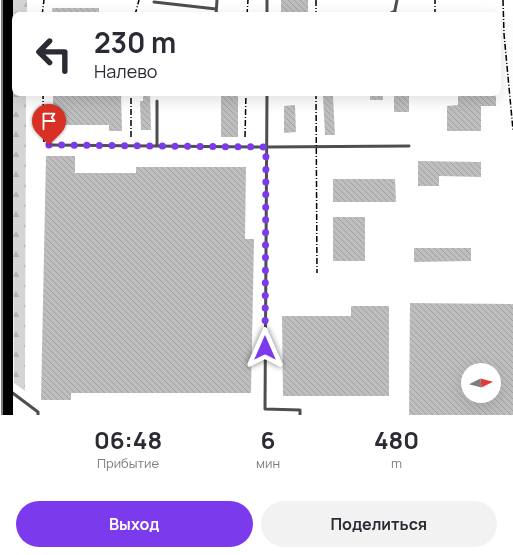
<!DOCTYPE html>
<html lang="ru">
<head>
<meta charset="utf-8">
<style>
	:root { --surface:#fff; --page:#f2f2f3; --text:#2b2b33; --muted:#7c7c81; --accent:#7c3aed }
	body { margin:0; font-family:Manrope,sans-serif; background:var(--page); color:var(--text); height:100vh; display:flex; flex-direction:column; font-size:15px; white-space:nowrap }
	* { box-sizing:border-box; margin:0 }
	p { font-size:13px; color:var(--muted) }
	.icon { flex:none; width:22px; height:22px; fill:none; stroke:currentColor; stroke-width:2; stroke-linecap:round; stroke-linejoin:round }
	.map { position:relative; height:415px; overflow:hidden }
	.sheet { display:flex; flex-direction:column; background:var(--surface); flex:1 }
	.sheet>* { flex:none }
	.hud { position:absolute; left:12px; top:12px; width:489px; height:84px; border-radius:8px; box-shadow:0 4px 16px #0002; background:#fff; color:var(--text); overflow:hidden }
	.needle { width:26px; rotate:84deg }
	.buttons { position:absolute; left:461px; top:363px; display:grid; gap:8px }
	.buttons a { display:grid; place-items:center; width:40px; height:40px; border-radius:50%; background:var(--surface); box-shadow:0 4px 16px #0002; font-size:20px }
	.pin { position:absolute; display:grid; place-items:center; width:34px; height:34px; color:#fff; margin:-41px -17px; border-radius:50% 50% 50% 0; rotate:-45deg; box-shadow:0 0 4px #0007 }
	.pin .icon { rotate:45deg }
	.me { position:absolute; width:44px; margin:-22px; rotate:0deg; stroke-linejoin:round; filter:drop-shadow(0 0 3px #0008) }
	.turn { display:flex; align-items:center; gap:14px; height:84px; padding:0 16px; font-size:18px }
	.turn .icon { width:52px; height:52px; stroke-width:2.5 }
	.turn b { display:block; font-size:28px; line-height:34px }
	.eta { display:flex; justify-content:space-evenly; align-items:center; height:68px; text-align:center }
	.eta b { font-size:24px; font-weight:700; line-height:28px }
	.cta { display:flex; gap:8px; margin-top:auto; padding:8px 16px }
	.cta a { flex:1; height:46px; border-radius:24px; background:var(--accent); color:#fff; font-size:16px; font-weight:700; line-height:46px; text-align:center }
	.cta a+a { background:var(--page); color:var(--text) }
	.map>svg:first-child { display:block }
	.forest { fill:url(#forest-firs) }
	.building { fill:url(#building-back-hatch); fill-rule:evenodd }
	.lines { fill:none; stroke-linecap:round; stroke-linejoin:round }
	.service { stroke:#4e4e4e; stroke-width:3 }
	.trunk { stroke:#000; stroke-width:10 }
	.tram { stroke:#000; stroke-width:1 }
	.rail { stroke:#000; stroke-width:1.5; stroke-dasharray:6 2 1 2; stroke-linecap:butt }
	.route { stroke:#7c3aed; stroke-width:7; stroke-dasharray:0 12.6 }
</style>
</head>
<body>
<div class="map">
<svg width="513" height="415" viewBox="0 0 513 415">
	<defs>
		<pattern id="forest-firs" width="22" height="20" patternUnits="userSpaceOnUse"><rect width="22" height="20" fill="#d5d5d5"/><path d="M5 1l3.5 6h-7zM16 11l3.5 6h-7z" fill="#b5b5b5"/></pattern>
		<pattern id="building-back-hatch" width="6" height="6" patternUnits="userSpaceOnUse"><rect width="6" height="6" fill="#bebebe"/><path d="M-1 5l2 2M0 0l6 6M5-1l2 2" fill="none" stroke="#a2a2a2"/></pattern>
	</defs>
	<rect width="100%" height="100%" fill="#fff"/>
	<!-- forest -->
	<path class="forest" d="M11 0H27V15H15V93H26L25 391 14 383Z"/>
	<!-- building -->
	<path class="building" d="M281 0H308V15H281Z
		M52 8H99V15H53Z
		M53 93H121L122 131H109V125H53Z
		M143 93H150L151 130H141L140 101H143Z
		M221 93H238V137H221Z
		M370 93H383V100H370Z
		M394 93H409V112H394Z
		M458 93 496 94V106H481V131H447V106L458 105Z
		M323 96H333L335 135H325Z
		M295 105 296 132 284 133V106Z
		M46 156H75V173H136V167H246L245 239H254L251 393H71V400H41Z
		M418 161 481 162V177L439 176V186H418Z
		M333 179H395L396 202H333Z
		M333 217H365V261H333Z
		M414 248H471V261L414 262Z
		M410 303 513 304V415H409ZM468 370H494V396H468Z
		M351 306H389V396H283L282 316H351Z"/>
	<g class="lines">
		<!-- service -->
		<path class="service" d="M154 2 216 9
			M216 15 217 0
			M267 15V0
			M386 15 395 11
			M394 15 397 0
			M267 93 265 409 300 410V415
			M157 101V146
			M49 145 267 147 409 146
			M10 391 38 412V415"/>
		<!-- trunk -->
		<path class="trunk" d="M8 415V0"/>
		<!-- tram -->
		<path class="tram" d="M2 415V0"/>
		<!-- rail -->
		<path class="rail" d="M316 0V15
			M503 0 504 34 513 130
			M42 15 44 0
			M135 15 139 0
			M247 15 248 0
			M435 15V0
			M43 93 44 142
			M316 93 317 273
			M131 137V93
			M245 137 246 93"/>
	</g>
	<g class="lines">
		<!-- route -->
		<path class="route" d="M49 145 266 147 265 348"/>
	</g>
</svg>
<div class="buttons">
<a><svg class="needle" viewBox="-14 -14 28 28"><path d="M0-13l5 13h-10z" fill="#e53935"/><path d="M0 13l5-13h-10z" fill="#7c7c81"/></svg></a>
</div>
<div class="pin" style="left:49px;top:145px;background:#d93025"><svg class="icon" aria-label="arrive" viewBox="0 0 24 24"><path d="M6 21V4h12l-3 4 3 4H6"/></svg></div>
<svg class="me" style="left:265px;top:348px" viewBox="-20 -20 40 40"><path d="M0-17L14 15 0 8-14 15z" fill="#7c3aed" stroke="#fff" stroke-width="4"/></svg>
<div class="hud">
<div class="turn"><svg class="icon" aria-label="left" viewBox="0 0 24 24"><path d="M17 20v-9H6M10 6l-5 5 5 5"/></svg><div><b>230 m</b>Налево</div></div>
</div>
</div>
<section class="sheet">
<div class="eta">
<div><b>06:48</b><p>Прибытие</p></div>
<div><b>6</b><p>мин</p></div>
<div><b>480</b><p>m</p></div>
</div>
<div class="cta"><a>Выход</a><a>Поделиться</a></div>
</section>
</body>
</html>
